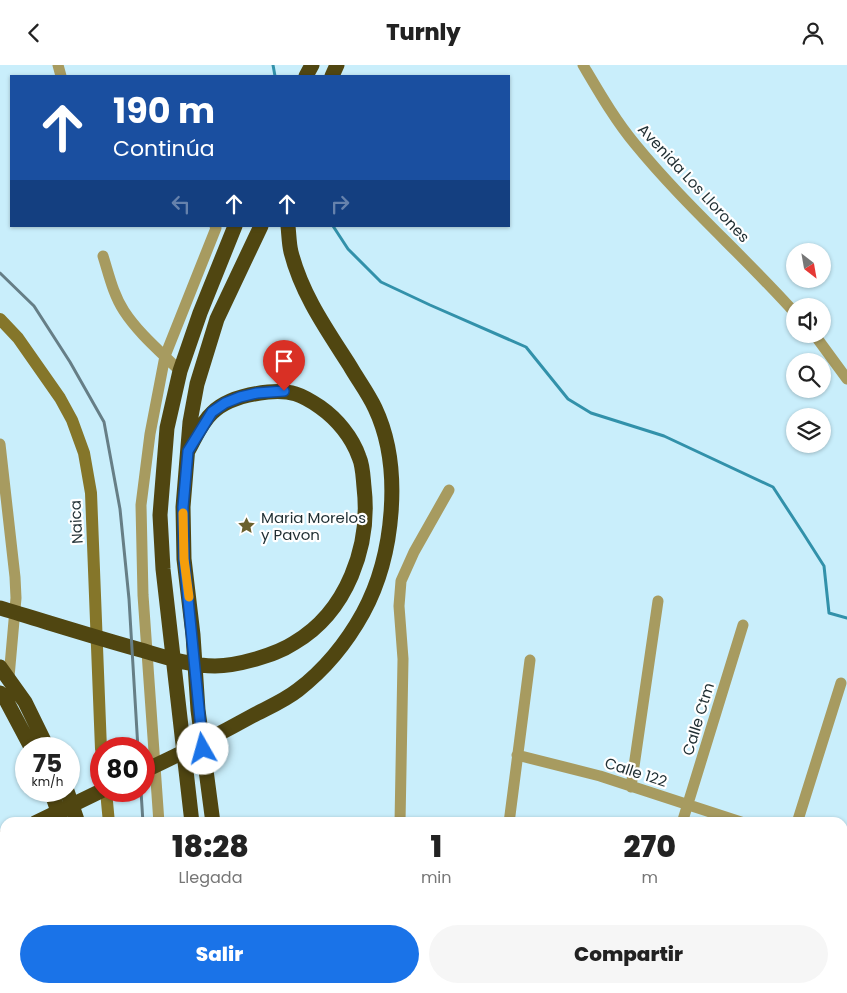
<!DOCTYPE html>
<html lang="es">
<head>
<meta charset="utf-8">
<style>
	:root { --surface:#fff; --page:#f6f6f6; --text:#222; --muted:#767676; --accent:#1a73e8 }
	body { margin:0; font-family:Poppins,sans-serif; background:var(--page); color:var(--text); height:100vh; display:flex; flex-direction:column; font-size:19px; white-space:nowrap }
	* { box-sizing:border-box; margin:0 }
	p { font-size:16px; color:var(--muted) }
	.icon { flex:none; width:28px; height:28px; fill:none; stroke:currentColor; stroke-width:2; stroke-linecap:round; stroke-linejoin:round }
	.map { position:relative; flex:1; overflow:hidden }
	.details { position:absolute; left:0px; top:752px; width:848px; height:176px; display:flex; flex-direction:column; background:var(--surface); border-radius:15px 15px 0 0; box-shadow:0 1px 4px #0004 }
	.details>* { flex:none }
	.top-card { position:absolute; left:10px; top:10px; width:500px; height:152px; border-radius:0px; box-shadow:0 1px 4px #0004; background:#1a4fa0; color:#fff; overflow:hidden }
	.needle { width:32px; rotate:149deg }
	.buttons { position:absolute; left:786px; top:178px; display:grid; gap:10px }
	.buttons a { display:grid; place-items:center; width:45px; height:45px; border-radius:50%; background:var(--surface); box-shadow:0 1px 4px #0004; font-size:25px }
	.speed { position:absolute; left:15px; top:672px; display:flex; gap:10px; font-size:25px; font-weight:700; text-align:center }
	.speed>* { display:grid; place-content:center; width:65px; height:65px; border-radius:50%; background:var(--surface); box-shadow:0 1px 4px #0004; line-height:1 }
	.speed small { font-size:12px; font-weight:400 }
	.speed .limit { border:8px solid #d22; background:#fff; color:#111 }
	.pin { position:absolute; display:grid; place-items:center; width:42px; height:42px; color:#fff; margin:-51px -21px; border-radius:50% 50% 50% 0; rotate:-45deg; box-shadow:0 0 5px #0007 }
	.pin .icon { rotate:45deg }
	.me { position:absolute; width:55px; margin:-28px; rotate:353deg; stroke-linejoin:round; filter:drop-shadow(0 0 4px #0008) }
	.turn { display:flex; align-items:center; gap:18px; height:105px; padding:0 20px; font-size:22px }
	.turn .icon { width:65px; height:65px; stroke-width:2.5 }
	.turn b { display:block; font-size:35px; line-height:42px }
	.lanes { display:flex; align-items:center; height:48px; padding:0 20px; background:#0003; justify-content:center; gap:25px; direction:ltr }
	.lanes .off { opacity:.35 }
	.eta { display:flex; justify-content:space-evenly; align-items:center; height:85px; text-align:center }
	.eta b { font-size:30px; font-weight:800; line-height:35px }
	.action { display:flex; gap:10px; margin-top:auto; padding:10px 20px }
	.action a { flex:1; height:58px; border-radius:30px; background:var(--accent); color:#fff; font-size:20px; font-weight:800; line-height:58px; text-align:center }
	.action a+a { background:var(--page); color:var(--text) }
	header { display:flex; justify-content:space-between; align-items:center; height:65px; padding:0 20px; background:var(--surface); font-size:22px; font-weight:800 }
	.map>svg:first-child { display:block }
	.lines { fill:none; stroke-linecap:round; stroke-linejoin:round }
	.stream { stroke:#3291aa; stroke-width:3 }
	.street { stroke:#a79b60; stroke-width:11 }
	.secondary { stroke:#85762a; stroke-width:12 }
	.primary { stroke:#6a5c11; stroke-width:12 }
	.highway { stroke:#504611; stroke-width:15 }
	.rail { stroke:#667e86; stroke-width:3 }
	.route-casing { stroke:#114b97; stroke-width:12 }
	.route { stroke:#1a73e8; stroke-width:9 }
	.slow { stroke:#f59e0b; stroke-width:9 }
	.labels { text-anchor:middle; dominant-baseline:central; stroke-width:4.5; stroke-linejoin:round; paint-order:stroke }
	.street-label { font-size:15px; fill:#1f2e32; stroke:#fff }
	.poi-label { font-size:15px; fill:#1f2e32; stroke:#fff; text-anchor:start }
</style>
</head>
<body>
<header><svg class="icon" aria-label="back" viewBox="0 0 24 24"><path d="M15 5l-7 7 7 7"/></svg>Turnly<svg class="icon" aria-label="person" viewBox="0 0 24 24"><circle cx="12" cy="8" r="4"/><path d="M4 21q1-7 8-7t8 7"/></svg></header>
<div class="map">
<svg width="847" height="928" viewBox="0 0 847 928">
	<rect width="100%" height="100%" fill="#c9eefb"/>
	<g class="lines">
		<!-- stream -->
		<path class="stream" d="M273 0 275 11
			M333 161 348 184 381 217 430 240 526 282 568 334 591 348 664 371 773 422 803 468 824 501 829 548 847 553"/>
		<!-- street -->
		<path class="street" d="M58 0 61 11
			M583 0C599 27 615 55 635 79 684 139 743 190 795 248
			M103 191C109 210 113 229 124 246 139 269 161 287 180 306
			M814 269 847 314
			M0 379 15 512 16 533 9 612
			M517 690 600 711 744 758
			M631 722 658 536
			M159 758 143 530 141 440 150 369 165 291 216 163 215 161
			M400 758 403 594 399 541 401 516 414 487 449 425
			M509 758 530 595
			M682 758 743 560
			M797 758 841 618
			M842 788 847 790
			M667 924 680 928
			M499 928 500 924
			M631 928 632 924
			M743 928 745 924"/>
		<!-- secondary -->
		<path class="secondary" d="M0 254 18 273 60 333 72 355 84 388 91 428 101 684
			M106 726 109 758"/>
		<!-- primary -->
		<path class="primary" d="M108 924 109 928
			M124 924V928"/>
		<!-- highway -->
		<path class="highway" d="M306 11 312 0
			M332 11 337 0
			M0 543C47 557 94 572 141 585 165 592 191 601 215 601 229 601 242 598 256 594 269 590 282 586 294 578 347 547 371 481 364 422 363 412 363 401 359 392 352 372 337 354 320 342 301 329 291 325 268 327 249 329 226 334 212 348 201 358 195 374 188 386
			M0 602 25 637 48 684
			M0 628 6 635 32 684
			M144 706C180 689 216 671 252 651 267 643 284 636 298 625 324 605 347 577 363 548 394 491 403 402 375 343 368 328 358 315 350 301 327 265 302 230 291 187 289 179 289 170 288 161
			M51 726 62 758
			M67 726 78 758
			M35 758 101 726
			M192 758 163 504 160 450 167 363 180 306 200 248 235 161
			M213 758 198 645 193 570 184 494 183 442 190 357 197 319 217 254 261 161
			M0 774 5 772
			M0 802H5
			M186 924 187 928
			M212 924V928
			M232 924V928"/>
		<!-- rail -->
		<path class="rail" d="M0 208 34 241 70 297 104 357 120 444 129 534 138 684
			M141 726 143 758
			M155 924 156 928"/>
	</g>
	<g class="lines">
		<defs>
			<path id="route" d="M203 684 184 494 183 442 188 386 212 347 225 338 240 332 257 328 284 326"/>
		</defs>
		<!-- route casing -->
		<use href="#route" class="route-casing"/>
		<!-- route -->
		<use href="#route" class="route"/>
		<!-- slow -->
		<path class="slow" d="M183 448 184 494 189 532"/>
	</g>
	<!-- icons -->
	<defs>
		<symbol id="sight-bare" viewBox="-9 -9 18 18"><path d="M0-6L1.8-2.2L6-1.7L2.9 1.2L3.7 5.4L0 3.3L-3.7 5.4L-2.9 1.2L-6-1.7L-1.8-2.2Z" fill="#6b612e" stroke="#fff" stroke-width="2.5" paint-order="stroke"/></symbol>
	</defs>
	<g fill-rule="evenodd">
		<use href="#sight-bare" x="234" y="448" width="25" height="25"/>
	</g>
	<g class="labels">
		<!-- street labels -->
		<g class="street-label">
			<text transform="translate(694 118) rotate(47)">Avenida Los Llorones</text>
			<text transform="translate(76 457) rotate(-93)">Naica</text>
			<text transform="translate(698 654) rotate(-73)">Calle Ctm</text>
			<text transform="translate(636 707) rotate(18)">Calle 122</text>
		</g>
		<!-- poi labels -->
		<g class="poi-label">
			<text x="261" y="452">Maria Morelos<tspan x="261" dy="17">y Pavon</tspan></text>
		</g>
	</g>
</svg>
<div class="buttons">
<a><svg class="needle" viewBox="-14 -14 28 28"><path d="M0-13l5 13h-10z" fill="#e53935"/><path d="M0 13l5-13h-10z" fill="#767676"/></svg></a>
<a><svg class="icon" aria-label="sound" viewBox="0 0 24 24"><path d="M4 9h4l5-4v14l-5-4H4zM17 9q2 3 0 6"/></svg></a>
<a><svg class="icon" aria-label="search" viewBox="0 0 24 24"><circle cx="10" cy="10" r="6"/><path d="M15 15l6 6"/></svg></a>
<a><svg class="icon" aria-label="layers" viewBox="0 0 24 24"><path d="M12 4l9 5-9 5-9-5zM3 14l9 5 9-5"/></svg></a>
</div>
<div class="speed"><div>75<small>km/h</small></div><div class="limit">80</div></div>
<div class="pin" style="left:284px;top:326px;background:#d93025"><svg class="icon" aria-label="arrive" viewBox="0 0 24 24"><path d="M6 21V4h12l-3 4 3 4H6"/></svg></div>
<svg class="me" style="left:203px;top:684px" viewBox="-20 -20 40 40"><circle r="19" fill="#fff"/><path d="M0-13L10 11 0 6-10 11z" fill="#1a73e8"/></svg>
<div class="top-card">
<div class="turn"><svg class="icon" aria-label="ahead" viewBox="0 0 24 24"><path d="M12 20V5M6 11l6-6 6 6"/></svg><div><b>190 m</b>Continúa</div></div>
<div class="lanes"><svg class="icon off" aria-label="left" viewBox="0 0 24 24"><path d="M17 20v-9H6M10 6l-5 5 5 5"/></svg><svg class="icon" aria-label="ahead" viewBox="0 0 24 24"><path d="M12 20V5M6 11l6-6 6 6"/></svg><svg class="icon" aria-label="ahead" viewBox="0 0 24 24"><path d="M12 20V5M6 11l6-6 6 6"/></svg><svg class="icon off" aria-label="right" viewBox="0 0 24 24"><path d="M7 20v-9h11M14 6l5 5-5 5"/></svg></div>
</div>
<section class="details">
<div class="eta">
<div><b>18:28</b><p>Llegada</p></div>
<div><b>1</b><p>min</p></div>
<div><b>270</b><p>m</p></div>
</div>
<div class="action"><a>Salir</a><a>Compartir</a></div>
</section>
</div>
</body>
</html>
